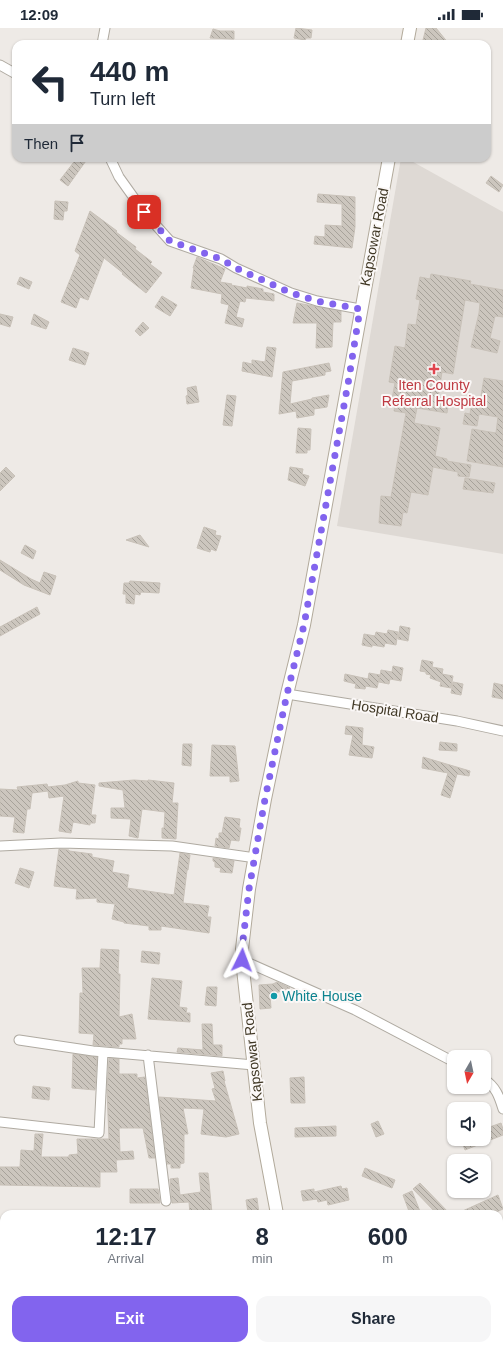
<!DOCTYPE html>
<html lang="en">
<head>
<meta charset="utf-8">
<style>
	:root { --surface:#fff; --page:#f6f6f7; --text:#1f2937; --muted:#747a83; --accent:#8264ee }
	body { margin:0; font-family:Arial,sans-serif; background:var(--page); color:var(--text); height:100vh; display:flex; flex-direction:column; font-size:15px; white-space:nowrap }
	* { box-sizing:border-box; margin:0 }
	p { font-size:13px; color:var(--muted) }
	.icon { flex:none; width:22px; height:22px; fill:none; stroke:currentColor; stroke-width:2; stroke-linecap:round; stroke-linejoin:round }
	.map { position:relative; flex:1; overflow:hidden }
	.details { position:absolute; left:0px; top:1182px; width:503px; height:140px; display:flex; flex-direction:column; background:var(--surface); border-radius:12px 12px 0 0; box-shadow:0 1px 3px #0004 }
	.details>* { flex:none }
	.top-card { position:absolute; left:12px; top:12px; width:479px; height:122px; border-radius:12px; box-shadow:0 1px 3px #0004; background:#fff; color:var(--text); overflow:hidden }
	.needle { width:26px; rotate:189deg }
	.tools { position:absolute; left:447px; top:1022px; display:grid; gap:8px }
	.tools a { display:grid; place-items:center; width:44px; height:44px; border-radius:8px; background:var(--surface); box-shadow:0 1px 3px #0004; font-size:20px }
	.pin { position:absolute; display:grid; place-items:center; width:34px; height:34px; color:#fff; margin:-17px; border-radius:8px; box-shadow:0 2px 6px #0006 }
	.me { position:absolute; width:44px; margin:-22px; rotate:3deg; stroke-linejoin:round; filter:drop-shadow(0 0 3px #0008) }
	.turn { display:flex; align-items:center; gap:14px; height:84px; padding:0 12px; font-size:18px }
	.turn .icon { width:52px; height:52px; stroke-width:2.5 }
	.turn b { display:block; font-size:28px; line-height:34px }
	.then { display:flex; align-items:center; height:38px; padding:0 12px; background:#0003; gap:8px; font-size:15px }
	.eta { display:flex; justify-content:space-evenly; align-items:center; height:68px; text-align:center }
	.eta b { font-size:24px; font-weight:700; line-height:28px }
	.cta { display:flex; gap:8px; margin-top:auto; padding:8px 12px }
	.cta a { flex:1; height:46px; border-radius:12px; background:var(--accent); color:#fff; font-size:16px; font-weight:700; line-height:46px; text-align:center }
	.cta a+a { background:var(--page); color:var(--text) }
	.status { display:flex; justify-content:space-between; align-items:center; height:28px; padding:0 20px; background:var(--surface); direction:ltr }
	.status svg { height:11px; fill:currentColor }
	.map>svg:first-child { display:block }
	.built { fill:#ded9d4 }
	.building { fill:url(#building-back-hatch); stroke:#c8c1b8 }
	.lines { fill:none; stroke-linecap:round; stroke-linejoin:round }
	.street-casing { stroke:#afaaa1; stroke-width:11 }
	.secondary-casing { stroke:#b2aa9b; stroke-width:14 }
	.street { stroke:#fff; stroke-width:9 }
	.secondary { stroke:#fff; stroke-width:12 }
	.route { stroke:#8264ee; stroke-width:7; stroke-dasharray:0 12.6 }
	.health-dot { fill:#e0444e; stroke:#fbf8f7; stroke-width:1.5 }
	.culture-dot { fill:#0f9aa8; stroke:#fbf8f7; stroke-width:1.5 }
	.labels { text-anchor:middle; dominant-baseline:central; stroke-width:4; stroke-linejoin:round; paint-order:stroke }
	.street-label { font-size:14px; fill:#403825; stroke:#fbf8f7 }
	.health-label { font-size:14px; fill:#be3a42; stroke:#fbf8f7 }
	.culture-label { font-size:14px; fill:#0d838f; stroke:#fbf8f7; text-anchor:start }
</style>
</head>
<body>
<div class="status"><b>12:09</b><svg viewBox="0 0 49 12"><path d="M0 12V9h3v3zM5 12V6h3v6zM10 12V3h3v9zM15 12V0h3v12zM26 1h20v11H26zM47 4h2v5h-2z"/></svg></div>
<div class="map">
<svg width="503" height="1322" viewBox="0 0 503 1322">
	<defs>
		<pattern id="building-back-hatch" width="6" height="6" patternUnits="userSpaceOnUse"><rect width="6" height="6" fill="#ccc6be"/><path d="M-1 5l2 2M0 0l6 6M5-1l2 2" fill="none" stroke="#a7a29a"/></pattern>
	</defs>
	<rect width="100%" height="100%" fill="#eeeae6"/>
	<!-- built -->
	<path class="built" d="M401 130H406L503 184V526L337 498Z"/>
	<!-- building -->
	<path class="building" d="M296 0 312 2 311 10H306L305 12 294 10Z
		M426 0H436L449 16H422Z
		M213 1 220 3H234V11L210 10Z
		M77 130H88L68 158 60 152Z
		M491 148 503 157 499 164 486 155Z
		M318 166 355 169V199L352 220 314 216 315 208 325 209V197L342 198V176L317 174Z
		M55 173 68 174 67 183H64L63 192 54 191Z
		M90 183 117 203 116 204 136 219 135 221 152 234 150 236 162 245 146 265 122 246 123 245 104 230 88 272 80 269 76 280 61 274 80 227 75 223Z
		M197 229 225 241 220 254 232 256 231 257 247 260V258L263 261V264L274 266V273L246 270 245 274 240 273 236 289 244 291 242 299 225 295 229 277 221 275 222 266 191 260 194 240H193Z
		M431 246 471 253 470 256 503 262V289L495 288 490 310 500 313 497 325 471 319 479 285 480 275 465 272 453 346 442 344 438 370 449 372 447 385 417 380 414 395 440 400 435 428 447 431V433L471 437 469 449 458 448V444L433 439 428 467 411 464 407 485 403 484 401 498 379 495 381 468 391 469 406 385 394 383 396 371H392L395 355 389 354 395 318 405 320 408 296 416 297 420 272 416 271 420 249 430 251Z
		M20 249 32 254 29 261 17 256Z
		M162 268 177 277 170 288 155 279Z
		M297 275 341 283V294H333L332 319 316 320 317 295H293Z
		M0 286 13 289 10 299 0 296Z
		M34 286 49 294 46 301 31 296Z
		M143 294 149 300 140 308 135 303Z
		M267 319 276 320 272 349 242 343 243 334 252 336V332L265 334Z
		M73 320 89 325 85 337 69 332Z
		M329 335 331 343 325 344V347L292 353 290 376 312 371V370L329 367 327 379 314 381V387L297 390 296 383 279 386 283 344Z
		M484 350 503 353V439L467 433 472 401 496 405 498 389 479 386 477 398 463 396 465 385 470 386 472 373 480 374Z
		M196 358 199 374 187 376 186 368 188 367 187 360Z
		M227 367 236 368 232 398 223 397Z
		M298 400 311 401 310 422H307V425H296Z
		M6 439 15 448 0 463V445Z
		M290 439 303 441 302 446 309 448 305 458 288 452Z
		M465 450 495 455 493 465 463 461Z
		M204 499 216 503 215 507 221 508 216 523 211 521 210 524 197 520Z
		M140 507 149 519 126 512Z
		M25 517 36 523 33 531 21 525Z
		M0 532 31 551 40 555 44 544 56 548 50 567 24 557 0 542Z
		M130 553 160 555 159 565 141 564 140 567 135 566 134 576 126 575V566H123L124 555H129Z
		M37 579 40 586 0 608V599Z
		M400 598 410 600 408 613 398 611Z
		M388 602 398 604 396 617 385 615 384 619 372 617V619L362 617 364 606 375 608 376 604 387 606Z
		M422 632 433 634 432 639 443 641 442 646 453 648 451 660 440 658 441 654 430 650 431 647 426 646V644L420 643Z
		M393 638 403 640 401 653 390 651 389 656 379 654 381 642 392 644Z
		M369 645 380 647 377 660 366 658 365 661 355 660 356 656 344 653 345 646 368 651Z
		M453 654 463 656 461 667 451 665Z
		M494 655 503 657V671L492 669Z
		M346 698 363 700 362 717 374 719 372 730 349 727 353 707 345 706Z
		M440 714 457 716V723L439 722Z
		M183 716H192L191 738 182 737Z
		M212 717 235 718 239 753 230 754V748H210Z
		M423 729 470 743 469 748 457 746 450 770 441 767 448 745 422 740Z
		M134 752 148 753V752L174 755 172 775H178L176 811 162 810V800H164L165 784 142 781 138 810 129 808 131 791 111 790V780H125L123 762 99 758V755Z
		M78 753V755L95 757 91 787H96L95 795H90V797L73 794 71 805 59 803 64 768 49 770 48 763 32 765 30 781H27L24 805 13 804 15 789 0 788V761L18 762 17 759 47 756 48 759 65 757Z
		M225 789 240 791 239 800H241L239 813 231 812 229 820 215 818 216 810 219 811V805H222Z
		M59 821 69 822V823L92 826V829L114 833 112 844 129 847 127 860 174 867 180 825 190 827 188 842H187L183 875 209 878 207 889H211L209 905 161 898V902H149V898L124 895V894L112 891 115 876 97 874V870L76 871 77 861 54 858Z
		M213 830 234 833 232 845 220 844 221 840 215 839V834L213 833Z
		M20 840 34 844 29 860 15 855Z
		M101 921 119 922 118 946H120L119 989 132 986 136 1011H122V1016H119V1019L93 1017 94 1006 79 1005 80 965H83L82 940H100Z
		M142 923 160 925 159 936 141 934Z
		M152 950 182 953 179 979 187 980 186 985H190V994L148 991Z
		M277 954 290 960 270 967 271 980 260 981 259 957 273 956Z
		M207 959H217L216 978 205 977Z
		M202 996H212L213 1017H222V1028L177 1024 178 1020 203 1022Z
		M73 1026 97 1029 95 1062 72 1060Z
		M109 1030 119 1031V1046H137V1050L145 1049 155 1130H149L143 1100H119L120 1124 133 1123 134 1131 116 1132 117 1144H100V1159L0 1157V1139H20L21 1122 34 1123 35 1106H43L41 1129H69V1127L78 1126 77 1111H109L107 1062Z
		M223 1043 225 1053H224L239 1106 226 1109 201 1106 204 1081 183 1080 188 1106H184V1135L180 1136V1140H171V1136H167L159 1069 216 1073 212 1061 215 1060 211 1045Z
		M304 1049 305 1075H291L290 1050Z
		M33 1058 50 1060 49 1072 32 1070Z
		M378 1093 384 1106 376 1109 371 1096Z
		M501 1095 503 1101V1107L465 1122 461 1111H484V1101Z
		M336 1098V1108L295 1109V1100Z
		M365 1140 395 1152 392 1160 362 1148Z
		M199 1145H208L212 1185 190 1186 189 1174 172 1175 170 1151 178 1150 180 1167 201 1164Z
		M420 1155 450 1186H437L413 1161Z
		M341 1158 342 1161 347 1160 349 1172 328 1177 327 1172 318 1174 317 1171 303 1173 301 1163 314 1161V1164Z
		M130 1161H158L160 1175H130Z
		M412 1163 421 1186H410L403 1167Z
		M498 1167 503 1181 492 1186H456Z
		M257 1170 259 1186H251V1184H248L246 1172Z"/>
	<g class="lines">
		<defs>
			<path id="street" d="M102 16 105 0
				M0 37 16 46
				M110 130 119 149 144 184 170 213 221 231 236 240 291 265 317 273 360 281
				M287 666 457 693 503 703
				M0 818 61 815 172 818 256 830
				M242 932 355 982 454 1034
				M19 1012 93 1023 254 1037
				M148 1027 166 1173
				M484 1051C496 1059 499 1068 503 1081
				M0 1094 99 1105 103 1024
				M499 1250 503 1254
				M200 1318 240 1322
				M0 1319 9 1322
				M22 1322 24 1318"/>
			<path id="secondary" d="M407 16 410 0
				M277 1186 260 1095 242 932V921L249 861 265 771 287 666 304 597 389 130
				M301 1318 302 1322"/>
		</defs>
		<!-- street casing -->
		<use href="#street" class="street-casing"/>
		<!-- secondary casing -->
		<use href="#secondary" class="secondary-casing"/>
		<!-- street -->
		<use href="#street" class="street"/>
		<!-- secondary -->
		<use href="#secondary" class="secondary"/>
	</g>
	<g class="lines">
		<!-- route -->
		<path class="route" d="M144 184 170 213 221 231 236 240 291 265 317 273 360 281 349 350 304 597 287 666 265 771 249 861 242 921V932"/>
	</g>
	<!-- markers -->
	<path class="health-dot" d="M432 335h4v4h4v4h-4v4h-4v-4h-4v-4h4z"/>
	<circle class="culture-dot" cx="274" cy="968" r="4"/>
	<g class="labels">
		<!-- street labels -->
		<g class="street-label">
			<text transform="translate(374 209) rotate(-79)">Kapsowar Road</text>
			<text transform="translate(395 683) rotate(9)">Hospital Road</text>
			<text transform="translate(252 1024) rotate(-96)">Kapsowar Road</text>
		</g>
		<!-- health labels -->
		<g class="health-label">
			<text x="434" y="357">Iten County<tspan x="434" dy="16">Referral Hospital</tspan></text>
		</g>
		<!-- culture labels -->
		<g class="culture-label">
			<text x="282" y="968">White House</text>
		</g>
	</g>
</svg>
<div class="tools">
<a><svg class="needle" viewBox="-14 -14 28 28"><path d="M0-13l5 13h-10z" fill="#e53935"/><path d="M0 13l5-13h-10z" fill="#747a83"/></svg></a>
<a><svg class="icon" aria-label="sound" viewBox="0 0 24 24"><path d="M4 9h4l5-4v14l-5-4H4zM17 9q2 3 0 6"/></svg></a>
<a><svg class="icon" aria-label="layers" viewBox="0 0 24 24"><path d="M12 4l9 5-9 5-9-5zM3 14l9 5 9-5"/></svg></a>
</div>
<div class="pin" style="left:144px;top:184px;background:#d93025"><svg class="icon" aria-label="arrive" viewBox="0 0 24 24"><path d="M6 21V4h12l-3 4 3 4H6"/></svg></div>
<svg class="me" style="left:242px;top:932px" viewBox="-20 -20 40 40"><path d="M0-17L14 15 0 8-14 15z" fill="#8264ee" stroke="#fff" stroke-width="4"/></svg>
<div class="top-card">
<div class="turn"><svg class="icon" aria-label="left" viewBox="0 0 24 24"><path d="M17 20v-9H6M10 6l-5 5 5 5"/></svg><div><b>440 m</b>Turn left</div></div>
<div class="then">Then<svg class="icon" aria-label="arrive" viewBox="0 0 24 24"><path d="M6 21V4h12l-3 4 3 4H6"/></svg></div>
</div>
<section class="details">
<div class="eta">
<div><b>12:17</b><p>Arrival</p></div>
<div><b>8</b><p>min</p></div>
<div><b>600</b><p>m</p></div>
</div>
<div class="cta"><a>Exit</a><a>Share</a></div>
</section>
</div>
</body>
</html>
